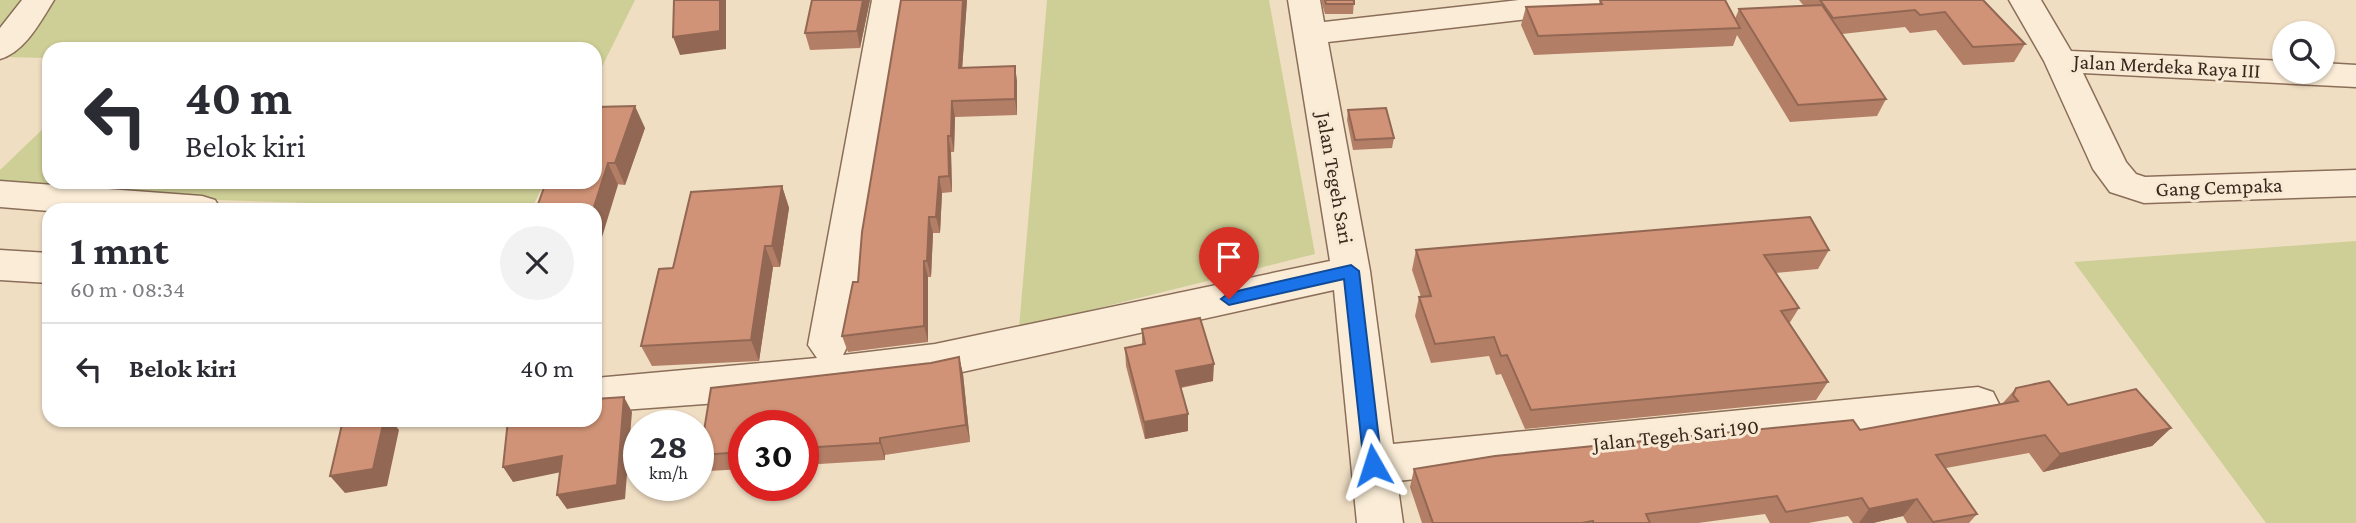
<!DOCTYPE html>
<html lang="id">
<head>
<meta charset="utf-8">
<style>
	:root { --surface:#fff; --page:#f2f2f3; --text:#2b2b33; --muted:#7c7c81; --line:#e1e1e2 }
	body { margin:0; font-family:"Crimson Pro",serif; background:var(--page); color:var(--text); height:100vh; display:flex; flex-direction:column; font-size:26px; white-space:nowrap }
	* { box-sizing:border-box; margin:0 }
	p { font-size:23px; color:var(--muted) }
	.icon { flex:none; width:38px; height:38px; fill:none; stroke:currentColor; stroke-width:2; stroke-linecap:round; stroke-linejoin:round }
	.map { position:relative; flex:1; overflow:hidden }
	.sheet { position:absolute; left:42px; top:203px; width:560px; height:224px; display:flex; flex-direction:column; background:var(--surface); border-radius:21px; box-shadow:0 2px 5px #0004 }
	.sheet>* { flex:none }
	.banner { position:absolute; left:42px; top:42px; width:560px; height:147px; border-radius:21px; box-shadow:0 2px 5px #0004; background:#fff; color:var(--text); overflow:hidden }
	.controls { position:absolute; left:2272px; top:21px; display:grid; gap:14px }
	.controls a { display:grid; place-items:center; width:63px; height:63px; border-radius:50%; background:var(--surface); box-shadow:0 2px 5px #0004; font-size:35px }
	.speed { position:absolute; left:623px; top:410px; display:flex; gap:14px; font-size:35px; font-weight:700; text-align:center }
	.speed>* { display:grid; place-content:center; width:91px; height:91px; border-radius:50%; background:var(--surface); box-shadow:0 2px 5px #0004; line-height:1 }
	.speed small { font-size:18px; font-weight:400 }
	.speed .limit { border:10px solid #d22; background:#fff; color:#111 }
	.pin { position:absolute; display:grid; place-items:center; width:60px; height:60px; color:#fff; margin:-72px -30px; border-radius:50% 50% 50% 0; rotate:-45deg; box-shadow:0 0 7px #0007 }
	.pin .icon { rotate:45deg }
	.me { position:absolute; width:77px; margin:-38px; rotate:354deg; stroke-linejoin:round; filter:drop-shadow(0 0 5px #0008) }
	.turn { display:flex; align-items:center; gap:24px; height:147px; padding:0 28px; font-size:32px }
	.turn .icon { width:91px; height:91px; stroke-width:2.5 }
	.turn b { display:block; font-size:49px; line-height:60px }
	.round { display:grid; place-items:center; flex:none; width:74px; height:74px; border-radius:37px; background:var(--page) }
	.summary { display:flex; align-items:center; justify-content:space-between; height:119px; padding:0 28px }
	h1 { font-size:42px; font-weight:700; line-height:52px }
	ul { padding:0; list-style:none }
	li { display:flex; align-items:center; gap:21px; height:91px; padding:0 28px; border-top:2px solid var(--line) }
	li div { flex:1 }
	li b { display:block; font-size:26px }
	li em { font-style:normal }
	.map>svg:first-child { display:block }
	.green { fill:#cecf96 }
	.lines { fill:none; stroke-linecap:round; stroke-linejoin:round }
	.minor-casing { stroke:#8b6e59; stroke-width:3 }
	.minor { fill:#faecd6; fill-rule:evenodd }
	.wall { fill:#b37e66 }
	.shaded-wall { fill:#926753 }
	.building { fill:#d09377; stroke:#926753; stroke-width:2 }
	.route { fill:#1a73e8; stroke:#114b97; stroke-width:2 }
	.labels { text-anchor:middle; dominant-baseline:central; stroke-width:6; stroke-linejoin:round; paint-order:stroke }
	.street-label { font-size:21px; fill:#3a281d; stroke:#f7e9d3 }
</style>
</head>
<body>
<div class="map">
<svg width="2356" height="523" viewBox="0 0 2356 523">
	<rect width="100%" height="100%" fill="#f0dec3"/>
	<!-- green -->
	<path class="green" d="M0 0H635L595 81V49H49V58L0 57Z
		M1047 0H1269L1315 254 1019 328Z
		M49 123V182H545L531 210 0 193V170Z
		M2356 241V523H2266L2074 262Z"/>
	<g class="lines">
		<defs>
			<path id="minor" d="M22 0H54C41 21 25 52 0 59V28Z
				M872 0H904L848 345 843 355 935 344 1330 261 1288 0H1320L1324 22 1519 0H1663L1665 3 1660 10 1649 13 1545 17 1328 42 1370 271 1393 444 1978 387 1993 392 1999 404 1993 416 1978 421 1397 481 1403 523H1357L1334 290 935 378 718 403 595 412V378L817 358 808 345Z
				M2009 0H2041L2071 51 2284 61V72H2322V63L2356 65V87L2083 73 2126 162 2136 174 2145 177 2356 170V196L2144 203 2110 192 2093 169 2044 61Z
				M0 181 202 196 215 200 221 210 49 211 0 207Z
				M0 250 49 253V283L0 280Z"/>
		</defs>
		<!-- minor casing -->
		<use href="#minor" class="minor-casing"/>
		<!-- minor -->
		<use href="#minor" class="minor"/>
	</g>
	<!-- wall -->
	<path class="wall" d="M870 0 860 48 810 50 805 33Z
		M901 0H967L962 68 1015 66 1017 82V115L955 117 954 152H951L952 192 942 193 940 233H933L931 277H928V342L848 352 842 336 858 282Z
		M1321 0H1354L1353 14H1325Z
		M1600 0 1735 19 1739 9 1804 6 1799 0H1983L2025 44 2014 62 1963 65 1936 30 1910 33 1905 27 1842 34 1886 99 1877 116 1790 122 1737 35 1733 46 1534 55 1521 25 1526 7 1599 4Z
		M595 107 645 128 625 185 595 182Z
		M1348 110 1394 138 1392 148 1353 150 1347 120Z
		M782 186 789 208 780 267H773L759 361 652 366 641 346Z
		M1416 250H1829L1818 269 1775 273 1799 308 1789 324 1828 382 1816 400 1525 429 1501 374 1496 375 1489 356 1431 363 1415 316 1419 297H1421L1412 270Z
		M1142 329 1213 381 1181 388 1188 414V431L1145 439 1126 366 1125 348 1142 345Z
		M959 357 963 374 970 442 885 455V460L803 465V425H744V469L709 471 700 455 711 388 931 363Z
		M2016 388 2068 405 2171 428 2152 446 2043 472 2029 453 1946 468 1977 514 1969 523H1907L1903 516 1873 523H1853L1848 516 1808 523H1770L1765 514 1698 523H1422L1410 487 1414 469 1860 430 2002 404Z"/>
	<!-- shaded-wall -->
	<path class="shaded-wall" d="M720 0H726V49L680 55 673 37Z
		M863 0H870L860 48 857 31Z
		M963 0H967L961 85 959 68Z
		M1015 66 1017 82V115L1015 99Z
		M952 101 955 117 954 152 951 136Z
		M635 106 645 128 625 185 615 163Z
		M948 136 951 152 952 192 949 176Z
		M608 163 618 185 595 260V210H593Z
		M939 177 942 193 940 233 936 217Z
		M782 186 789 208 780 267 772 246Z
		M929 217 933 233 931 277 927 261Z
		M765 246 773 267 759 361 751 340Z
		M924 261 928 277V342L924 326Z
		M959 357 963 374 970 442 966 425Z
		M1214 364 1213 381 1176 388V371Z
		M624 397 632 412 625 499 567 509 557 495Z
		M1188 414V431L1145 439 1144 422Z
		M384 420H391L399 430 387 486 345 493 330 476Z
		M2171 428 2152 446 2043 472 2060 454Z
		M880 438 885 455V460L880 443Z
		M562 456 571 470 513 482 503 467Z
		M1917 499 1903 516 1873 523H1859L1869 509Z"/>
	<!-- building -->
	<path class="building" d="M674 0H720V31L673 37Z
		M812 0H863L857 31 805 33Z
		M901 0H963L959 68 1015 66V99L952 101 951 136H948L949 176 939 177 936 217H929L927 261H924V326L842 336 853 282H858L862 232Z
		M1325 0H1354V4H1326Z
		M1600 0H1725L1740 28 1538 36 1526 7 1602 4Z
		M1820 0H1983L2025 44 1973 47 1945 12 1920 15 1915 10 1833 18Z
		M1822 5 1886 99 1798 105 1739 9Z
		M635 106 615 163H608L593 210H536L546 182H595V107Z
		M1386 108 1394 138 1355 140 1348 110Z
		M782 186 772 246H765L751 340 641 346 659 269 673 268 691 192Z
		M1810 217 1829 250 1764 255 1799 308 1781 311 1828 382 1531 410 1507 355 1501 356 1494 337 1435 344 1419 297 1431 296 1416 250Z
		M1200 318 1214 364 1176 371 1188 414 1144 422 1125 348 1145 344 1142 329Z
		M959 357 966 425 880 438V443L803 448V425H744V452L700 455 711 388 931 363Z
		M2049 381 2068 405 2136 389 2171 428 2060 454 2045 435 1936 455 1977 514 1933 522 1917 499 1869 509 1862 498 1786 512 1777 496 1646 514 1650 523H1593V521L1582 523H1433L1414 469 1495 456 1853 420 1860 430 2018 401 2013 395 2016 388Z
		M624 397 617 485 557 495 562 456 503 467 508 420H595V399Z
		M343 420H384L373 469 330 476Z"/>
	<!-- route -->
	<path class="route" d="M1351 265 1359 271 1382 465 1373 473 1364 465 1344 279 1229 305 1221 299 1229 293Z"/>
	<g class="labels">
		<!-- street labels -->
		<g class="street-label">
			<text transform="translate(2167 66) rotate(3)">Jalan Merdeka Raya III</text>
			<text transform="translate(1335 178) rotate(80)">Jalan Tegeh Sari</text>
			<text transform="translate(2219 187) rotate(-2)">Gang Cempaka</text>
			<text transform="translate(1676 435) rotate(-6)">Jalan Tegeh Sari 190</text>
		</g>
	</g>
</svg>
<div class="controls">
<a><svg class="icon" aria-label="search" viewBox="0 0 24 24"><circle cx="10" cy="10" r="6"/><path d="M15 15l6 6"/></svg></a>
</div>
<div class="speed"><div>28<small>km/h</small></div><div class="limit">30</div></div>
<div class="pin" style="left:1229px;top:299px;background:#d93025"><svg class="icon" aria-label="arrive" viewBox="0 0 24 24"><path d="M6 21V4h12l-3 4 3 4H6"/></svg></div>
<svg class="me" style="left:1373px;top:465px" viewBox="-20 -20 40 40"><path d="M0-17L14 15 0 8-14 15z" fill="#1a73e8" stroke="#fff" stroke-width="4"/></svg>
<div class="banner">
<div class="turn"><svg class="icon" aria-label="left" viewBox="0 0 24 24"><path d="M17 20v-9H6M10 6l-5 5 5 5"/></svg><div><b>40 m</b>Belok kiri</div></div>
</div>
<section class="sheet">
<div class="summary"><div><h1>1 mnt</h1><p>60 m · 08:34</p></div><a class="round"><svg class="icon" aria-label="close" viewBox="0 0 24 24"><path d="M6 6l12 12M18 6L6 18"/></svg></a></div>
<ul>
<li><svg class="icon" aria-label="left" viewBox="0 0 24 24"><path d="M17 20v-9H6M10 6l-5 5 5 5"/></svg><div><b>Belok kiri</b></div><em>40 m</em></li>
</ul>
</section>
</div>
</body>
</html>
